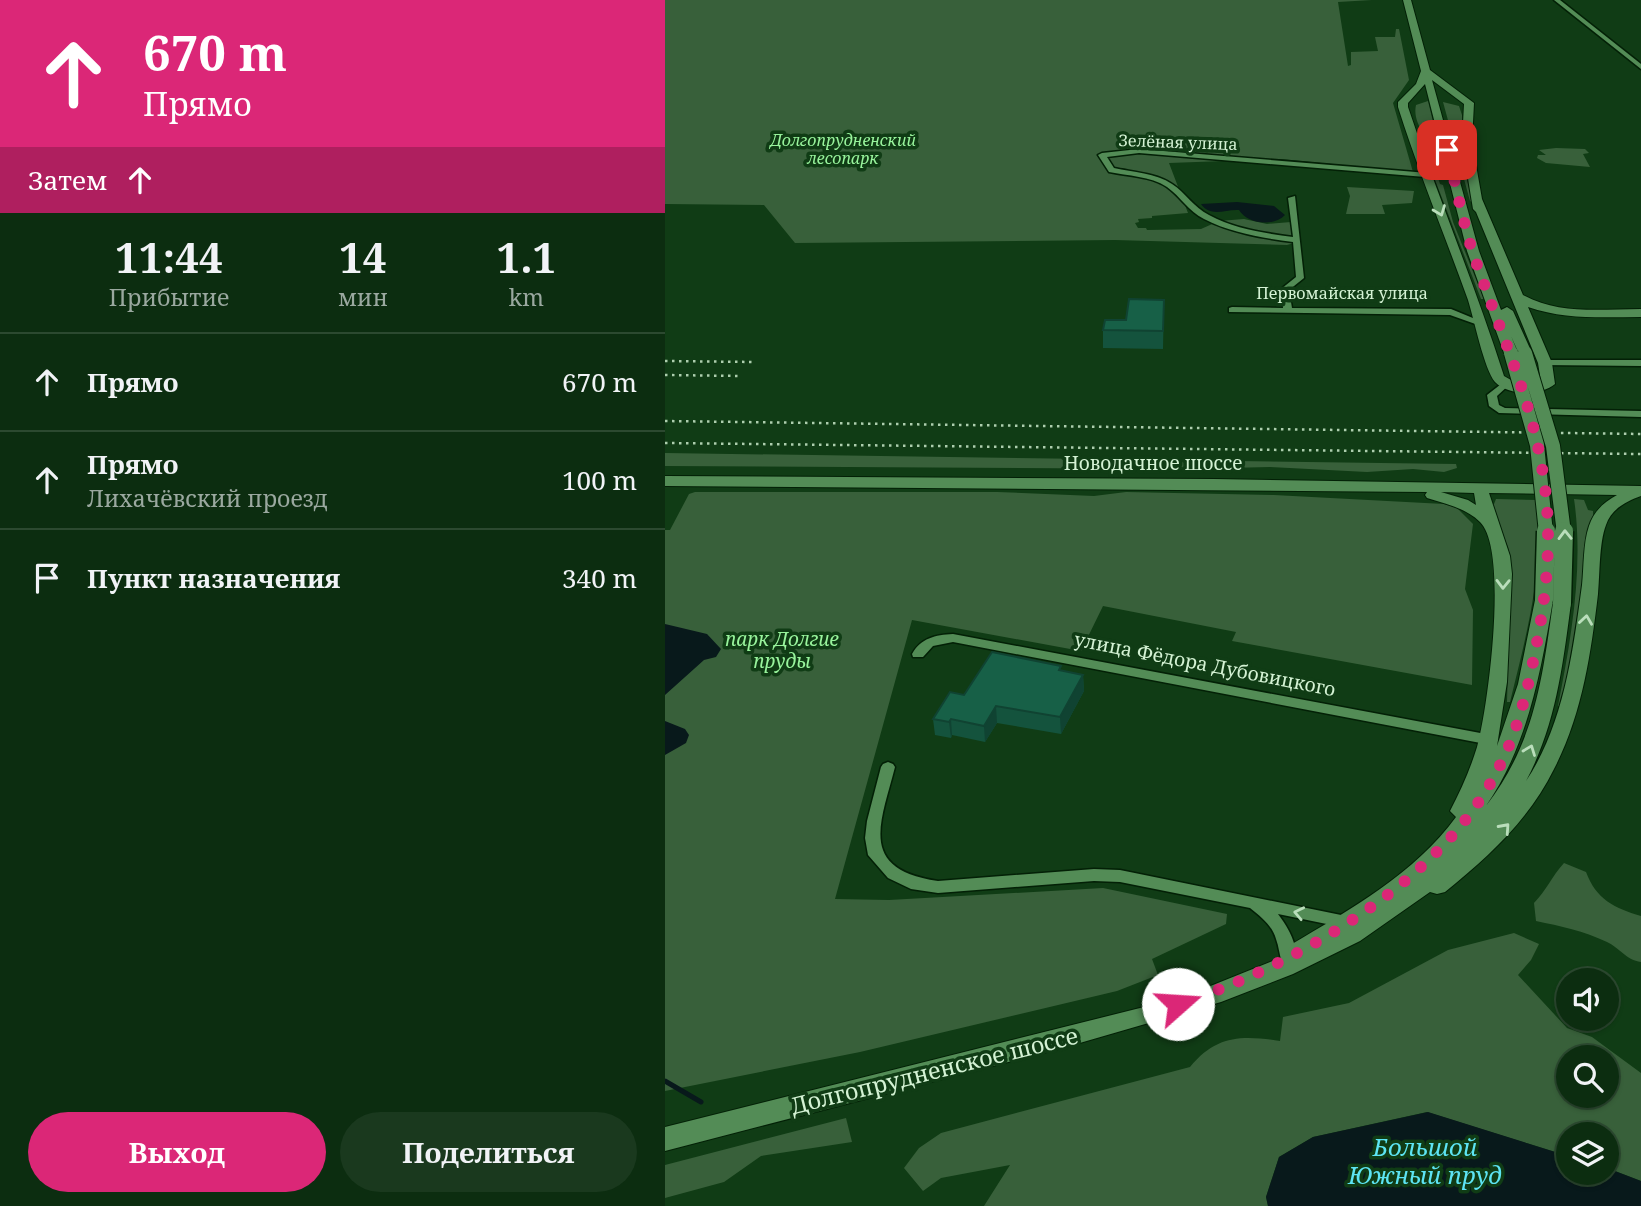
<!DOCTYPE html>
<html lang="ru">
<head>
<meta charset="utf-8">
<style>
	:root { --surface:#0c2d10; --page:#1a391e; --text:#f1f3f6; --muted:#9aa89f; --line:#2c4930; --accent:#db2777 }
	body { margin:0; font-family:"Noto Serif",serif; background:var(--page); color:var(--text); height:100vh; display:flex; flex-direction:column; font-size:26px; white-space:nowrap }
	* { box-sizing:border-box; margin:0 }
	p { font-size:23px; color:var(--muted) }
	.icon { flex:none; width:38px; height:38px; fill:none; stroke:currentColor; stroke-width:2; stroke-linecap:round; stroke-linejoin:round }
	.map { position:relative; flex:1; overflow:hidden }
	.sheet { display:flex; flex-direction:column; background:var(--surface); width:665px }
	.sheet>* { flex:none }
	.guide { background:#db2777; color:#fff; overflow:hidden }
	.tools { position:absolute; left:891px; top:968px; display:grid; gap:14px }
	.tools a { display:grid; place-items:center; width:63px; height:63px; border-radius:50%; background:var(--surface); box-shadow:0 2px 5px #0004,0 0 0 2px var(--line); font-size:35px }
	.pin { position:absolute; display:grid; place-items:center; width:60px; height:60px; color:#fff; margin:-30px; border-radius:14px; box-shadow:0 4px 10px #0006 }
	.me { position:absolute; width:77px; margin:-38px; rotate:71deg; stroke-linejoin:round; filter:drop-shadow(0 0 5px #0008) }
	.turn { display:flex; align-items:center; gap:24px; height:147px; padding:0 28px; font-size:32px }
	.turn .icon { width:91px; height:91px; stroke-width:2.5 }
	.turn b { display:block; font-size:49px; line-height:60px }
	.then { display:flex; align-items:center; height:66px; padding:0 28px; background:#0003; gap:14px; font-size:26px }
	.eta { display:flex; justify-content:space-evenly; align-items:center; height:119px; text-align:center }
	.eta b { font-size:42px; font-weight:700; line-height:49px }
	.action { display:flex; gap:14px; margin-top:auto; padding:14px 28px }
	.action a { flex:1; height:80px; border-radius:42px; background:var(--accent); color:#fff; font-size:28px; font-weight:700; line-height:80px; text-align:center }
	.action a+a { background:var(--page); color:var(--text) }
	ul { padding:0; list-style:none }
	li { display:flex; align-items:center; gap:21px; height:98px; padding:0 28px; border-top:2px solid var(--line) }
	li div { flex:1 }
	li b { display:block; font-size:26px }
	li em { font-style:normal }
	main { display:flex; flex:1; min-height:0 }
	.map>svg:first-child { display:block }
	.green { fill:#38603a; fill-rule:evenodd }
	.water { fill:#08191b }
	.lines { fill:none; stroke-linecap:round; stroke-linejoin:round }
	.stream { stroke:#08191b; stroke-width:5 }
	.street-casing { stroke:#032006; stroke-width:3 }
	.secondary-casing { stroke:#032006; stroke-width:2 }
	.street { fill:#538c56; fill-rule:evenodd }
	.secondary { fill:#538c56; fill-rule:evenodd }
	.rail { stroke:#adceae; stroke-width:2.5; stroke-dasharray:2.5 4.5; stroke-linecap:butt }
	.secondary-bridge-far1-casing { stroke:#032006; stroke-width:16; stroke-linecap:butt }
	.secondary-bridge-casing { stroke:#032006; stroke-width:21; stroke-linecap:butt }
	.secondary-bridge-far1 { stroke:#538c56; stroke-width:14 }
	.secondary-bridge { stroke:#538c56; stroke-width:18 }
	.wall { fill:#14533d }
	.shaded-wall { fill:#104332 }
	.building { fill:#176047; stroke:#104332; stroke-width:2 }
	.oneway { stroke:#badebb }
	.route { stroke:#db2777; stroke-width:12; stroke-dasharray:0 21.6 }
	.labels { text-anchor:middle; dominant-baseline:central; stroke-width:7; stroke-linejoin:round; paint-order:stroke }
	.far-park-label { font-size:16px; font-style:italic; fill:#98f49c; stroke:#103c15 }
	.far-street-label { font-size:16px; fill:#d4f2d4; stroke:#103c15 }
	.street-label { font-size:19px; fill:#d4f2d4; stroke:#103c15 }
	.park-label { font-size:19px; font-style:italic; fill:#98f49c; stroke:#103c15 }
	.near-street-label { font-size:23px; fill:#d4f2d4; stroke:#103c15 }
	.near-water-label { font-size:24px; font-style:italic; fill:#5de4f3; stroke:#103c15 }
</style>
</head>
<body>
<main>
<section class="sheet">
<div class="guide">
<div class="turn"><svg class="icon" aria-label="ahead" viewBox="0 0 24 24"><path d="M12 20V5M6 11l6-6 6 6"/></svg><div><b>670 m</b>Прямо</div></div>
<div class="then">Затем<svg class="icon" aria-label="ahead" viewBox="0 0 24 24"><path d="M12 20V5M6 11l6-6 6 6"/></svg></div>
</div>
<div class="eta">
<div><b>11:44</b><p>Прибытие</p></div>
<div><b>14</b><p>мин</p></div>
<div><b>1.1</b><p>km</p></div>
</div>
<ul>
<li><svg class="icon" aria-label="ahead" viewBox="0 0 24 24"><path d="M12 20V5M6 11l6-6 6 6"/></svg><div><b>Прямо</b></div><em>670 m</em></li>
<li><svg class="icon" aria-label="ahead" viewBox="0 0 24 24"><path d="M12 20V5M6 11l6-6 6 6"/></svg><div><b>Прямо</b><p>Лихачёвский проезд</p></div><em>100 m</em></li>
<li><svg class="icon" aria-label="arrive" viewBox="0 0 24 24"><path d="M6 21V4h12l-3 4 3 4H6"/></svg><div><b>Пункт назначения</b></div><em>340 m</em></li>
</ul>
<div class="action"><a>Выход</a><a>Поделиться</a></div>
</section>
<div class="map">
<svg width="976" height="1206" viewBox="0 0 976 1206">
	<rect width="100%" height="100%" fill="#103c15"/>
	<!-- green -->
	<path class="green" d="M0 0H707L673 2 683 66 686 65V52L713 51 710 37H730L731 29H734L744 80 728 103 748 172 616 159 504 163 523 213 487 216V218L473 219 474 222 470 223 473 228H481L482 230 536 229 554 221 579 219 602 224 626 222 629 243 622 245 450 240 130 243 99 205 0 204Z
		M763 101 775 151C762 141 747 122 751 105Z
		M778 102 794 106 797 115 802 179 807 202 805 201Z
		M755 141 772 160 776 173 773 178 775 184 778 185 788 222 819 299H816Z
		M891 148 920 149 924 153 918 154 925 167 881 163 872 158 873 155H881L874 150Z
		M682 187 749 191 747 203 717 205 720 214H681L685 196Z
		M0 453 791 464 792 468 779 472 748 469 702 472 605 467 520 469 0 466Z
		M30 492H332L429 496 461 492 609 495 779 504 792 508 808 524 800 589 808 610 807 685 567 641 571 632 438 606 416 651 247 620 170 899 224 900 438 888 562 914 561 924 487 959 493 975 452 991 195 1052 0 1091V530H5L24 494Z
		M831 499 872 500C880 568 861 636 845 702H842L846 561 843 547 825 504H829Z
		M909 499 919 500 923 510 928 511V529L897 707 893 706C906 640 919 567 909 499Z
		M899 863 921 872C931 899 949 908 976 916V962C961 960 955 948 942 942 919 931 895 926 871 921L869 903C881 891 887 876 899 863Z
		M849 933 874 944 866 960 853 975 902 1028 927 1037 976 1073V1181L942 1168V1134H903V1156L762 1112 648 1137 614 1157 601 1197 603 1206H319L345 1165 276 1178 258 1191 239 1168 254 1148 276 1133 525 1067C551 1035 577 1035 615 1041L618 1017 684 1003 783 950ZM903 1057H942V1096H903Z
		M181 1118 187 1142 96 1156 59 1182 0 1198V1165Z"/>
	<!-- water -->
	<path class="water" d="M572 202 609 206 620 215C609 227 582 224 574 210 560 209 546 218 536 204Z
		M0 624 42 634 56 649 51 657 39 660 0 695Z
		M0 721 20 729 24 735 21 743 0 755Z
		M763 1112 903 1156V1172H942V1168L976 1181V1206H603L601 1197 614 1157 648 1137Z"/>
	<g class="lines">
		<!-- stream -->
		<path class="stream" d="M0 1081 36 1102"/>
		<defs>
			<path id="street" d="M889 0H895L976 64V69Z
				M474 149 763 173V177H760L474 153 442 157 449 168C468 172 491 173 507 184 521 193 528 207 544 215 570 229 599 233 628 237L623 198 630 196 639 278 624 290 627 308 786 309 820 323 816 326 785 315 564 312V308L567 307 618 308 616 289 631 277 628 242C598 238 566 233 539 219 523 211 516 197 502 187 485 176 463 176 444 172L433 155 437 153Z
				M880 360H976V366L877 365 875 363Z
				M840 381 845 384 832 396 834 405 840 408 976 411V417L834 413 824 406 822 395Z
				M288 634 826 735 831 737 833 740 831 743 826 745 288 642 268 646 258 657H248L247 654C256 638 270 635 288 634Z
				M223 762 228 764 230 767C215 825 193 869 273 881L429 869 455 870 681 916 687 918 689 922 687 926 681 928 613 914C622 926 635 946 629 962L623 963 617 962C614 954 614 947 611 939 607 925 596 917 585 908L455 882 429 881 273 893 246 889 223 878 203 855 200 838 202 821 216 767 218 764Z"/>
			<path id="secondary" d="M738 0H746L765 70 809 103 807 142 817 199 858 295C894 315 936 309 976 309V317C938 317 900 320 863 307L887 363 890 384C876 396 843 396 830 382 819 369 809 319 803 300 780 236 754 173 733 107V102L751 84 756 71ZM767 80 799 104 797 142 808 209 811 212 873 363 876 382 853 384 839 376C810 285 773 197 743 107V103L760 84 802 251 839 353 846 357 853 353 846 336 855 356H865L867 353 848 311 842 307 836 310 814 251Z
				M0 476 549 479 976 486V496C962 501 946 509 941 525 934 543 935 574 933 594 926 654 917 715 889 769 864 820 823 857 780 892L772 894 765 892 695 941 628 974 556 1002 401 1047 0 1151V1127L475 1008 543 987 625 954 623 950 627 944C686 909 749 874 791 817L785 811C796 790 805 770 812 747 823 708 844 550 815 522 801 508 781 504 762 498L760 495 762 492 0 486ZM776 492 809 493 811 505 803 500ZM824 493 952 495C939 502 929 511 924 526 918 543 919 567 917 585 908 651 899 724 861 781 891 725 898 664 906 603L897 598 888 603C877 680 870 742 821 806 863 745 876 671 888 600L879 595 870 600 853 684 832 746 842 682 847 574 845 556Z"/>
		</defs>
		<!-- street casing -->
		<use href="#street" class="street-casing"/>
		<!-- secondary casing -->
		<use href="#secondary" class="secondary-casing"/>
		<!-- street -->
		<use href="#street" class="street"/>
		<!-- secondary -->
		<use href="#secondary" class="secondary"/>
		<!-- rail -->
		<path class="rail" d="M0 361 89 362
			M0 375 76 376
			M0 421 976 434
			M0 443 976 454"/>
		<defs>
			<path id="secondary-bridge-far1" d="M846 353 872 445 881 533
				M860 353 888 446 899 533"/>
			<path id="secondary-bridge" d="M879 600 881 531
				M897 603 899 531"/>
		</defs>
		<!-- secondary-bridge-far1 casing -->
		<use href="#secondary-bridge-far1" class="secondary-bridge-far1-casing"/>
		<!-- secondary-bridge casing -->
		<use href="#secondary-bridge" class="secondary-bridge-casing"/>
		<!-- secondary-bridge-far1 -->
		<use href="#secondary-bridge-far1" class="secondary-bridge-far1"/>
		<!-- secondary-bridge -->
		<use href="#secondary-bridge" class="secondary-bridge"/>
	</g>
	<!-- wall -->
	<path class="wall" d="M499 300 498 349 438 348V330L461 320Z
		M397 671 418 675 419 691 396 734 332 723 320 742 287 735 286 738 270 735 268 719 299 695Z"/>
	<!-- shaded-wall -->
	<path class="shaded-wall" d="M418 675 419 691 396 734 395 717Z
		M331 706 332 723 320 742 319 726Z
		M286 719 287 735 286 738 284 722Z"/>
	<!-- building -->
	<path class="building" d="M464 299 499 300 498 331 438 330 440 320H461Z
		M327 652 396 666 394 670 418 675 395 717 331 706 319 726 286 719 284 722 268 719 285 692 299 695Z"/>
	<!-- one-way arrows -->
	<defs><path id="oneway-chevron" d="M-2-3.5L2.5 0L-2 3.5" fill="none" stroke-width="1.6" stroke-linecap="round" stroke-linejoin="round" transform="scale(1.75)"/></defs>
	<g class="oneway">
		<use href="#oneway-chevron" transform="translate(775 211) rotate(69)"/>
		<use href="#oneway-chevron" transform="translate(900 535) rotate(-91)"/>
		<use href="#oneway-chevron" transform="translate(838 584) rotate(91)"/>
		<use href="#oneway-chevron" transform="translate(921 620) rotate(-82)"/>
		<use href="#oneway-chevron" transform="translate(865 750) rotate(-69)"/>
		<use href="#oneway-chevron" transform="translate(840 828) rotate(-48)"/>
		<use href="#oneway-chevron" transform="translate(634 913) rotate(-168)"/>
	</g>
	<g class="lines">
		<!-- route -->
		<path class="route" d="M513 1004C625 969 776 881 831 773 854 731 864 684 873 637 883 583 887 529 878 474 866 396 833 327 808 253 797 219 791 184 782 150"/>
	</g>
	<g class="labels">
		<!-- far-park labels -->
		<g class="far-park-label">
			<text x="178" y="140">Долгопрудненский<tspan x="178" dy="18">лесопарк</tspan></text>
		</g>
		<!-- far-street labels -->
		<g class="far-street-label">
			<text transform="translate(513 142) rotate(2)">Зелёная улица</text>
			<text x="677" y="293">Первомайская улица</text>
		</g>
		<!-- street labels -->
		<g class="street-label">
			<text x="488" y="463">Новодачное шоссе</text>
			<text transform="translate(540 664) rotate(11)">улица Фёдора Дубовицкого</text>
		</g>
		<!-- park labels -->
		<g class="park-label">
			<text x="117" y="639">парк Долгие<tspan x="117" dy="22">пруды</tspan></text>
		</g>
		<!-- near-street labels -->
		<g class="near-street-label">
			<text transform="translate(269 1070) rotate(-14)">Долгопрудненское шоссе</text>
		</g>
		<!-- near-water labels -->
		<g class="near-water-label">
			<text x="760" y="1146">Большой<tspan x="760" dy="28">Южный пруд</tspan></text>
		</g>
	</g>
</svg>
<div class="tools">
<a><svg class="icon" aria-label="sound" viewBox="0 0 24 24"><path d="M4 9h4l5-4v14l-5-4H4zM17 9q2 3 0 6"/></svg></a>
<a><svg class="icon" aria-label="search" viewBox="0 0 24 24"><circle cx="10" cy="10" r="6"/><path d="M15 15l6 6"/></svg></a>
<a><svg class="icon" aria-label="layers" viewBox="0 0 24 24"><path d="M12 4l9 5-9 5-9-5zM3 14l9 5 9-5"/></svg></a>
</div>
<div class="pin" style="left:782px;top:150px;background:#d93025"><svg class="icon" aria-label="arrive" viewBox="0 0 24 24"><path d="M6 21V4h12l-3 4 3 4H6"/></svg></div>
<svg class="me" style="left:513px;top:1004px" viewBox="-20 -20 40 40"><circle r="19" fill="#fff"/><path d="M0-13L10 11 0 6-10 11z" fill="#db2777"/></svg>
</div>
</main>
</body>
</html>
